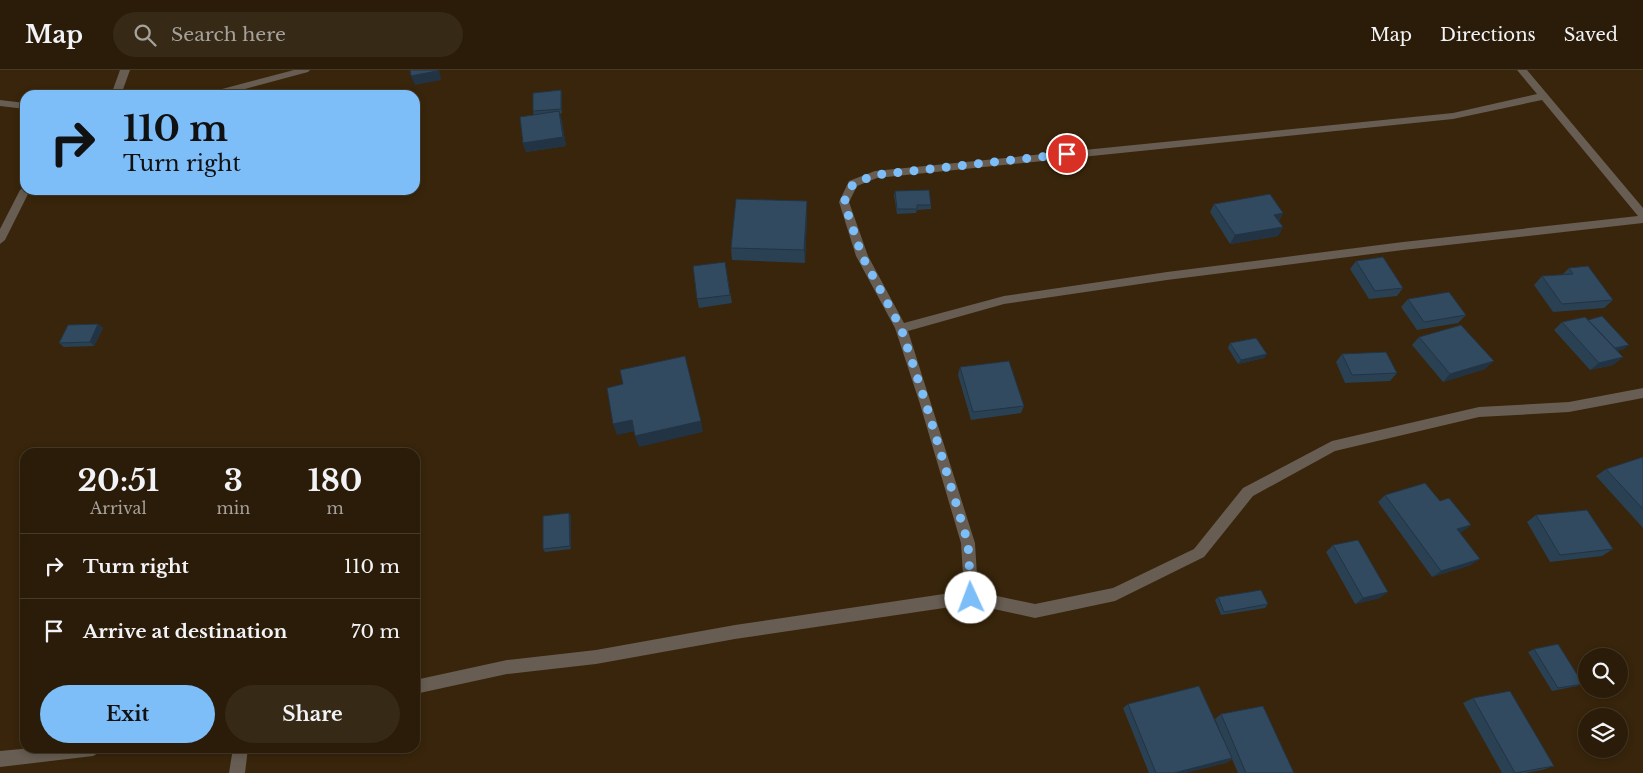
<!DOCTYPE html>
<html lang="en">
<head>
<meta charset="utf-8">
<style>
	:root { --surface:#2a1c08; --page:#362916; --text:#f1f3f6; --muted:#a5a19c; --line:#463a29; --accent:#7dbef9 }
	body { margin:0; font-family:"Libre Baskerville",serif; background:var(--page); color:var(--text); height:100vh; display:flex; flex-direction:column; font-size:19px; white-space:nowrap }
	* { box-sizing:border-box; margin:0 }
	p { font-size:16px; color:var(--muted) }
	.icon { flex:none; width:28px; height:28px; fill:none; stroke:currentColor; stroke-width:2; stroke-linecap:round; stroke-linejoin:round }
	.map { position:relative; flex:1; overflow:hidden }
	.drawer { position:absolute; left:20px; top:378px; width:400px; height:305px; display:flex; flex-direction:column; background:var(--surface); border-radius:15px; box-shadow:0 2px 8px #0003,0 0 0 1px var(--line) }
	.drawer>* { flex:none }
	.guide { position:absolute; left:20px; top:20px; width:400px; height:105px; border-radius:15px; box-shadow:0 2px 8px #0003,0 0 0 1px var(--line); background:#7dbef9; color:#111; overflow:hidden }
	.fabs { position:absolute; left:1578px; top:578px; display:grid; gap:10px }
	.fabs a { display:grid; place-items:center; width:50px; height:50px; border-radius:50%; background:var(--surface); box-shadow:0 2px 8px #0003,0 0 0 1px var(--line); font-size:25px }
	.pin { position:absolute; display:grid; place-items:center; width:42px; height:42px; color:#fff; margin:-21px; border:2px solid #fff; border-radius:50%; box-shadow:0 1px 5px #0007 }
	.me { position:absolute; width:55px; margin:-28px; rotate:358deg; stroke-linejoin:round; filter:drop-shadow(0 0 4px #0008) }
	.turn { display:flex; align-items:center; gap:18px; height:105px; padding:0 20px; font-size:22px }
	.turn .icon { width:65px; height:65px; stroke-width:2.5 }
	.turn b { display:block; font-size:35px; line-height:42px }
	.eta { display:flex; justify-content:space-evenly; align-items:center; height:85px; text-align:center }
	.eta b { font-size:30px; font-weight:800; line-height:35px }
	.primary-button { display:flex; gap:10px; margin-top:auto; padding:10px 20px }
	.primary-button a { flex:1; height:58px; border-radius:30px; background:var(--accent); color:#111; font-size:20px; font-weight:800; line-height:58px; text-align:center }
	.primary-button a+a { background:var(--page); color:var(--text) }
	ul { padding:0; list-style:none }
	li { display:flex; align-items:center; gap:15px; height:65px; padding:0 20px; border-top:1px solid var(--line) }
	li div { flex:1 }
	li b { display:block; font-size:19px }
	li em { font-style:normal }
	header { display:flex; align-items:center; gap:30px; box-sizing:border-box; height:70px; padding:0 25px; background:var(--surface); border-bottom:1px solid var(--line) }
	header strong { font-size:24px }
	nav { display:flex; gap:28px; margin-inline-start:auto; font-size:18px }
	.search { width:350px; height:45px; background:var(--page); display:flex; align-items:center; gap:12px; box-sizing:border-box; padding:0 18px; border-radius:28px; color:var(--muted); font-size:19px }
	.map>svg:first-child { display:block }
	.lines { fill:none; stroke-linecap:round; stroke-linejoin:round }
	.street { fill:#675d52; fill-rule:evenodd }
	.wall { fill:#2a4053 }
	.shaded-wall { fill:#223443 }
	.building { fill:#314a60; stroke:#223443 }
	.route { stroke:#7dbef9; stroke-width:9; stroke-dasharray:0 16.2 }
</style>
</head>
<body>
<header>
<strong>Map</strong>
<div class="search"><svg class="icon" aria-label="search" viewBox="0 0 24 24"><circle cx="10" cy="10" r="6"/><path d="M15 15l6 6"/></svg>Search here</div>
<nav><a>Map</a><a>Directions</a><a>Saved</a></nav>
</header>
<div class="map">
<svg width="1643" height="703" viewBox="0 0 1643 703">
	<rect width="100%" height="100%" fill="#38250b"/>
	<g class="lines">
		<!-- street -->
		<path class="street" d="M120 0H130L121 25H111Z
			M294 0H310L308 2 222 25H205L207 23Z
			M1517 0H1527L1643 138V153L1403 180 1167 210 1004 234 908 261 975 473 978 522 1035 534 1113 518 1194 479 1243 418 1332 371 1479 337 1569 332 1643 318V328L1569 342 1479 347 1335 381 1253 426 1204 487 1115 531 1035 548 971 534 735 569 596 594 507 604 415 624V610L507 590 596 580 735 555 964 521 961 473 920 334 895 258 856 186 839 132 849 111 875 101 1453 43 1537 24ZM1542 30 1638 146 1403 172 1167 202 1004 226 904 253 868 186 849 132 857 116 877 108 1453 49Z
			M0 30 25 33V39L0 36Z
			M25 116V120H30L5 170 0 174V159L20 120Z
			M32 678H101L98 683 93 686 0 697V681Z
			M233 678H248L245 703H229Z"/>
	</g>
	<!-- wall -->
	<path class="wall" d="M561 20 562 25V43L560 44 566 76 526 82 523 73 534 45 533 41Z
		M895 121 931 135V139L917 140 916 143 897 144 894 125Z
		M1214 134 1283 143 1279 151 1283 157 1278 166 1230 174 1210 142Z
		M807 144 805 193 732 190 731 178Z
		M1356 191 1403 218 1397 226 1369 229 1350 199Z
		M725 192 732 233 699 238 697 229Z
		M1569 198 1613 230 1604 238 1553 242 1534 215 1542 206 1562 205Z
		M1408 229 1466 245 1458 253 1417 260 1401 237Z
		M1588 250 1624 279 1617 281 1623 287 1613 295 1590 300 1554 260 1562 252Z
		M98 254 103 258 94 276 64 277 59 273Z
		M1419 267 1485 299 1443 312 1412 275Z
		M1230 273 1267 284 1264 288 1238 294 1228 278Z
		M1342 284 1397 303 1390 311 1345 313 1336 292Z
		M960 297 1024 336 1021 343 971 350 958 305Z
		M1643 387V458L1596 406 1606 399Z
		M1385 425 1440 431 1471 455 1460 463 1471 495 1432 507 1378 432Z
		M569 443 571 446V479L545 482 543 479Z
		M1536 445 1613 479 1602 486 1550 492 1527 452Z
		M1333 475 1380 528 1355 534 1326 482Z
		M1218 527 1268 534 1265 538 1221 545 1215 530Z
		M1534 579 1583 614 1577 616 1552 621 1528 582Z
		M1473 628 1554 696 1542 700 1525 703H1502L1463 633Z
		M1128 634 1225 673 1215 649 1221 644 1294 703H1238L1232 689 1226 693 1184 703H1149L1123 638Z"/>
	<!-- shaded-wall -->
	<path class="shaded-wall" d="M437 0H439L441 10 415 15 411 6Z
		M561 20 562 25V43L561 39Z
		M559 41 562 50 566 76 526 82 523 73Z
		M807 131V144L805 193 804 180Z
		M1283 143 1278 152 1274 145Z
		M1283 157 1278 166 1230 174 1235 165Z
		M98 254 103 258 94 276 90 272Z
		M1629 275 1624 279 1606 284 1611 280Z
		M1267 284 1264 288 1238 294 1241 290Z
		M1623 287 1613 295 1590 300 1599 293Z
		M1494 291 1485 299 1443 312 1450 304Z
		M632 350 636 361 617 365 613 354Z
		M701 351 703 362 639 377 635 366Z
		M569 443 571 446V479L570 476Z
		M1471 455 1462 462 1449 466 1457 459Z
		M1480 489 1471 495 1432 507 1441 501Z
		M1388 522 1380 528 1355 534 1363 528Z
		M1232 688 1226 693 1184 703H1174Z"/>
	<!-- building -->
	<path class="building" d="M410 0H437V1L411 6Z
		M561 20V39L533 41V23Z
		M559 41 563 67 523 73 520 47Z
		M929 120 931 135H917V139H897L895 121Z
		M1270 124 1283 143 1274 145 1283 157 1235 165 1214 134Z
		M736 129 807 131 804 180 731 178Z
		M1383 187 1403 218 1375 221 1356 191Z
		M725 192 730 225 697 229 693 196Z
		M1588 196 1613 230 1562 234 1542 206 1573 204 1569 198Z
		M1449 222 1466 245 1424 252 1408 229Z
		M1602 246 1629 275 1615 278 1588 250Z
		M1585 247 1623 287 1599 293 1562 252Z
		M98 254 90 272 59 273 68 255Z
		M1461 255 1494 291 1450 304 1419 267Z
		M1256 268 1267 284 1241 290 1230 273Z
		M1386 282 1397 303 1352 305 1342 284Z
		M685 286 701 351 635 366 632 350 613 354 607 318 623 314 620 300Z
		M1009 291 1024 336 973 342 960 297Z
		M1643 387V439L1606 399Z
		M1425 413 1440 431 1449 428 1471 455 1457 459 1480 489 1441 501 1385 425Z
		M1587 440 1613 479 1560 485 1536 445Z
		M569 443 570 476 543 479V446Z
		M1358 470 1388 522 1363 528 1333 475Z
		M1261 520 1268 534 1224 542 1218 527Z
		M1558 574 1583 614 1558 618 1534 579Z
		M1199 616 1232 688 1174 703H1156L1128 634Z
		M1510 621 1554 696 1515 703 1473 628Z
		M1263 636 1294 703H1246L1221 644Z"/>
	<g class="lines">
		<!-- route -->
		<path class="route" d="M971 528 968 473 926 334 901 258 862 186 844 132 853 114 875 105 1067 84"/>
	</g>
</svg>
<div class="fabs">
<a><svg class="icon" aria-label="search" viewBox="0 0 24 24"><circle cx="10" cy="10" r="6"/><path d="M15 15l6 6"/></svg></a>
<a><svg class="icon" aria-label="layers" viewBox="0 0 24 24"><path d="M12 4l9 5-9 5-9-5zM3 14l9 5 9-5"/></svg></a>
</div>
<div class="pin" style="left:1067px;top:84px;background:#d93025"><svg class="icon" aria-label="arrive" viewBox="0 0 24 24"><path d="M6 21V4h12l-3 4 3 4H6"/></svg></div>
<svg class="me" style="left:971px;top:528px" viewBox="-20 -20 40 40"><circle r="19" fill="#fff"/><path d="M0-13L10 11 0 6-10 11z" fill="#7dbef9"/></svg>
<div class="guide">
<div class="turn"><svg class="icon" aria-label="right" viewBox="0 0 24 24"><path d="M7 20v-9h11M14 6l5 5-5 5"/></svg><div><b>110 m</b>Turn right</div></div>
</div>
<section class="drawer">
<div class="eta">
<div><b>20:51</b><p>Arrival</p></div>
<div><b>3</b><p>min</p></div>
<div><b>180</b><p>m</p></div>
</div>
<ul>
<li><svg class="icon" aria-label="right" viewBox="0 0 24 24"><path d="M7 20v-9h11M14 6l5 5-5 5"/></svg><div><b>Turn right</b></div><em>110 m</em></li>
<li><svg class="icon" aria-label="arrive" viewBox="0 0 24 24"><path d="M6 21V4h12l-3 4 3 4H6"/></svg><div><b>Arrive at destination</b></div><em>70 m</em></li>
</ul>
<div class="primary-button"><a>Exit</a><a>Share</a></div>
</section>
</div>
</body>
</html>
